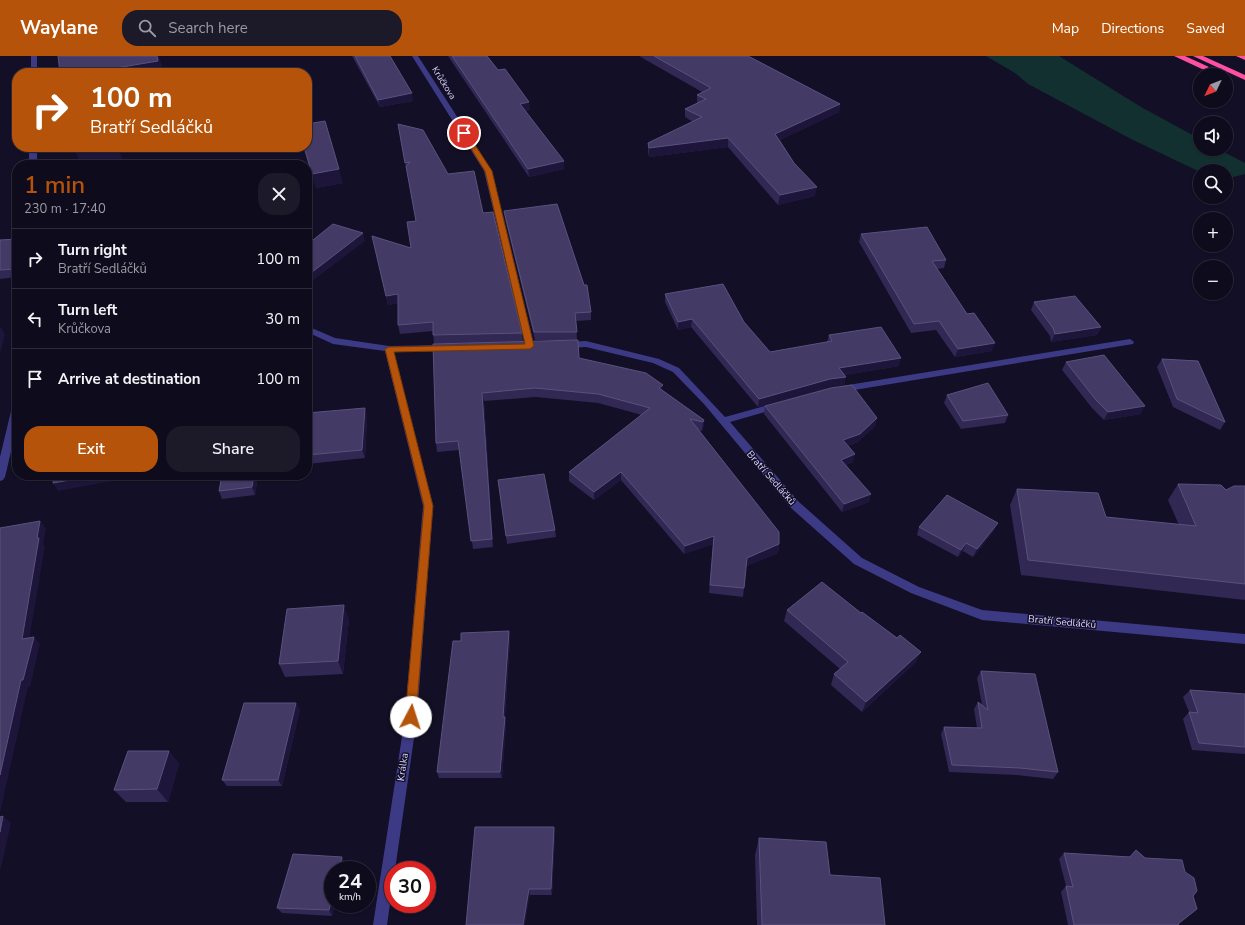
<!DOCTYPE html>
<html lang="en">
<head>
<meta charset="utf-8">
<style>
	:root { --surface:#0e0b1c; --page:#1c1929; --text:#f1f3f6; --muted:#9b9ba3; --line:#2e2b3b; --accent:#b45309 }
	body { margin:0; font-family:"Nunito Sans",sans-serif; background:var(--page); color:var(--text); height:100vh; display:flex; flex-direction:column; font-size:15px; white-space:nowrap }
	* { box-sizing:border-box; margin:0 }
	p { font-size:13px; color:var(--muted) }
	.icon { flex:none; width:22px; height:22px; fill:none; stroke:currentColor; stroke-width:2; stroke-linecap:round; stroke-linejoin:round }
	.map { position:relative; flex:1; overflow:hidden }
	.side { position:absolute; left:12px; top:104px; width:300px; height:320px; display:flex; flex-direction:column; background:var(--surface); border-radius:16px; box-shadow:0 1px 3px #0004,0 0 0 1px var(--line) }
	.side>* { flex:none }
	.guide { position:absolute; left:12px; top:12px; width:300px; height:84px; border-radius:16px; box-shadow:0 1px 3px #0004,0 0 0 1px var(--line); background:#b45309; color:#fff; overflow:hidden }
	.needle { width:26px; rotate:227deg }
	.tools { position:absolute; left:1193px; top:12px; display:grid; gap:8px }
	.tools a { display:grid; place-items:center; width:40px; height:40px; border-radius:50%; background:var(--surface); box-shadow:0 1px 3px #0004,0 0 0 1px var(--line); font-size:20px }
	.speed { position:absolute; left:324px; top:805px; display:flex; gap:8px; font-size:20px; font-weight:700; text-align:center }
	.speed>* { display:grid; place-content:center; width:52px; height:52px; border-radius:50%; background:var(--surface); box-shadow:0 1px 3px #0004,0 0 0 1px var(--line); line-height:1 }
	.speed small { font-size:10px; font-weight:400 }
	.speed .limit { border:6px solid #d22; background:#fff; color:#111 }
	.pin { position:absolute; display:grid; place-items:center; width:34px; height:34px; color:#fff; margin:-17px; border:2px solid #fff; border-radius:50%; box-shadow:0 1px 4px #0007 }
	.me { position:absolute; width:44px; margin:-22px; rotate:5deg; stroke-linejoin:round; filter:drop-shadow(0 0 3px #0008) }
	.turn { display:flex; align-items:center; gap:14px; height:84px; padding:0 12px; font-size:18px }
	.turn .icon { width:52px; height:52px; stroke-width:2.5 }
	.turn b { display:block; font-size:28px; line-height:34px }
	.round { display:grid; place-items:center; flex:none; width:42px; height:42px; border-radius:16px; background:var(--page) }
	.headline { display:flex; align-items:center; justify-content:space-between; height:68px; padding:0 12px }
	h1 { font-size:24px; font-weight:600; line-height:30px; color:var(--accent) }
	.primary-button { display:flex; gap:8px; margin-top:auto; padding:8px 12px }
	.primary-button a { flex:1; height:46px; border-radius:16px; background:var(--accent); color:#fff; font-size:16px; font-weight:600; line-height:46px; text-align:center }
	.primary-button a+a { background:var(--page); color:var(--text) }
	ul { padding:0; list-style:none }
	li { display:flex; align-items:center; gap:12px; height:60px; padding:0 12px; border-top:1px solid var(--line) }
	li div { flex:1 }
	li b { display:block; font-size:15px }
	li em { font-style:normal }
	header { display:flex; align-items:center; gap:24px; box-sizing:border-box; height:56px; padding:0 20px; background:var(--accent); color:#fff }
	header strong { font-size:19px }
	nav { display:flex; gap:22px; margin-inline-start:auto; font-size:14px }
	.search { width:280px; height:36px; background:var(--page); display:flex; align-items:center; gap:10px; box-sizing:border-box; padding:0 14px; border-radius:16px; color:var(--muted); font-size:15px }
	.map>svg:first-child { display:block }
	.green { fill:#12302f }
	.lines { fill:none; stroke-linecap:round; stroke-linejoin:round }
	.minor { fill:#3d3a85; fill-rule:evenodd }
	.highway { fill:#ff4fa3; fill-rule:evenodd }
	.wall { fill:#312854 }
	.shaded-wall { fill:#1d163a }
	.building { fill:#433a66; stroke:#5a527e }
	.route { fill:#b45309; stroke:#753606 }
	.labels { text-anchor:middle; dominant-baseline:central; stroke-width:3; stroke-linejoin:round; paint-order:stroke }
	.far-street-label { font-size:9px; fill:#d9d4ff; stroke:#130f26 }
	.street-label { font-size:10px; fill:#d9d4ff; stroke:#130f26 }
</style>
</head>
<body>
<header>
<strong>Waylane</strong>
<div class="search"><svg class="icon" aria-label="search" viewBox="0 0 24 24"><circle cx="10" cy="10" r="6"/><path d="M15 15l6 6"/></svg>Search here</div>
<nav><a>Map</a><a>Directions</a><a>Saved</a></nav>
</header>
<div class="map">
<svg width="1245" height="869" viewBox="0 0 1245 869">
	<rect width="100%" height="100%" fill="#130f26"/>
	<!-- green -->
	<path class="green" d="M986 0H1059L1141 51 1200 83V93H1218L1245 107V118L1226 123V115L1200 116 1131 83 1028 28 1015 17Z"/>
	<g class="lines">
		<!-- minor -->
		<path class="minor" d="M31 0H37V17H31Z
			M412 0H418L492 115 534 290 533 292H527L526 290 484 115Z
			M29 91H37V109H29Z
			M307 270 335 282 389 290 446 289 450 292 446 295 394 296 433 450 417 661 395 814H393V827L387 869H373L405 661 423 450 385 295 333 288 307 276Z
			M1130 283 1134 286 1133 288 842 336 837 333 842 330Z
			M586 285 659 303 679 312 725 361 776 347 779 348 781 350 779 352 730 366 799 446 862 502 919 531 982 554 1245 578V588L982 564 911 537 854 508 791 452 704 348 673 316 653 307 586 291 566 292 562 289 566 286Z
			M17 348V370L5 421 3 424 0 425V401L12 351Z"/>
		<!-- highway -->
		<path class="highway" d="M1174 0H1185L1209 11 1205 13H1202Z
			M1193 0H1203L1245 19V24Z
			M1236 0H1245V4Z"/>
	</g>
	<!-- wall -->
	<path class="wall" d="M352 0H390L413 45 380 51Z
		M448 0H487L530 54 525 55 564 113 529 121Z
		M639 0H748L840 48 839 56 780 84 815 140 778 149 728 91 649 101 648 96V87L693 66 685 61V53L697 47V39L702 36Z
		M398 68 448 118 483 157 522 277 523 286 579 302 662 334 704 364 703 373 702 375 699 374 779 488 778 497 746 510 744 532 743 541 709 537 713 488 684 498 621 424 594 444 569 425V416L642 359 598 347 536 341 484 345 493 491 473 493 459 394 437 396 436 387 522 286 434 288 433 275 400 278 398 269V247L388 249 372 180 411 192 416 165Z
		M304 91H307L343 127 316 132Z
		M504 155 591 256V264L576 265 577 284H535L505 163Z
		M861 178 946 204 944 212 937 213 992 295 955 301 936 274 911 277 859 186Z
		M17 183V221L0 223V184Z
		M665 238 744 266 770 296 827 286 829 279 899 310 845 319 844 329 829 332 758 351 691 271 678 274 665 246Z
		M1034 246 1101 271 1097 279 1051 286 1050 280 1031 254Z
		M1162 303 1225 366 1220 374 1173 351 1157 311Z
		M1066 306 1141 358 1104 364 1092 352 1062 314Z
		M947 339 1008 359 1005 367 961 373 944 347Z
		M765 350 877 362 875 370 858 386 848 390 853 406 846 409 869 446 842 456 764 358Z
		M307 357 367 360 365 402 307 408Z
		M222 419H258L255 439 222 443 219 435Z
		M498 424 555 474 556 481 507 488Z
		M1178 428 1226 434 1245 430V544L1021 519 1010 449 1017 433 1106 461 1179 469 1168 444Z
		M919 471 994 475 973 501 963 495 958 501 917 479Z
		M787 554 861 557 897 582 916 606 862 656 831 629 834 618 840 613 784 565Z
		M349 563 343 618 285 621 279 608Z
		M509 575 510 583 505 661 506 668 502 722H439L437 716 461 585Z
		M981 615 1058 716 1053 723 1016 719 949 716 941 678 944 671 977 672 974 653 978 646 982 649 977 622Z
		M1190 634 1245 638V698L1192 694 1183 663 1189 656 1183 641Z
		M300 654 282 730H227L222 724Z
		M169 695 179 708 168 746H126L114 734Z
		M554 771 555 777 552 839H530L466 869Z
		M759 782 830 819 885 869H757L755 799Z
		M1136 794 1193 840 1178 868 1179 869H1068L1061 836 1066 830 1059 803 1064 797 1129 801Z
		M342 801 345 807 332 860 282 857 277 852Z"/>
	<!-- shaded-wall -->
	<path class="shaded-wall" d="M157 0H159L164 17H98V15Z
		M412 37 413 45 380 51 378 44Z
		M529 46 530 54 521 55 520 48Z
		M840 48 839 56 774 87 775 78Z
		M728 82V91L649 101V92Z
		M92 91H118L123 107 116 109H81L75 95Z
		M564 105V113L529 121 528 113Z
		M339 113 343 127 316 132 312 118Z
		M817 131 815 140 778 149 780 139Z
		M363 177 365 185 307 229V220Z
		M398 238 400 247 388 249 386 240Z
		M692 263 691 271 678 274V266Z
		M1 271 5 279 0 298V273Z
		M1101 271 1097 279 1051 286 1055 278Z
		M995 287 992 295 955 301 958 293Z
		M901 302 899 310 838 320 839 312Z
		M846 321 844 329 829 332 758 351 759 343 830 323Z
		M663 329 662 338 659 332Z
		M482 337 484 345 493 491 492 483Z
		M1145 350 1141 358 1104 364 1108 356Z
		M365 352 367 360 365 402 362 394Z
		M877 362 875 370 858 386 841 392 843 384Z
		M704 364 703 373 702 375 703 366Z
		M855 398 853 406 839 412 841 404Z
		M621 416V424L594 444V436Z
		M98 419H118V424L58 435 53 427Z
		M254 419H258L255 439 252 431Z
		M871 438 869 446 842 456 844 448Z
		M40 465 46 473 43 488 45 490 28 590 22 583Z
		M998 467 994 475 973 501 977 493Z
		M714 480 713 488 684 498 685 490Z
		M966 487 963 495 958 501 961 494Z
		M779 488 778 497 745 511 747 502Z
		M344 549 349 563 343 618 338 605Z
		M509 575 510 583 504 668 503 661Z
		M34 581 40 588 30 631H28L0 757V719L21 624Z
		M921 596 916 606 862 656 866 646Z
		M296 647 300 654 282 730 278 724Z
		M505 661 506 668 502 722 500 716Z
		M169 695 179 708 168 746 157 733Z
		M3 760 11 767 0 816V776Z
		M554 771 555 777 552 839 551 833Z
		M342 801 345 807 344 814H339Z
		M529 833 530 839 525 869H523Z
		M333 837V848H335L332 860 329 854Z"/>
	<!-- building -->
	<path class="building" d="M58 0H157L158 5 98 15V17H60Z
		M355 0H390L412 37 378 44Z
		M452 0H487L498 14 505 13 529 46 520 48 564 105 528 113Z
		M654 0H748L840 48 775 78 794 107 817 131 780 139 728 82 649 92 648 87 702 61 685 53 706 43 697 39 711 32Z
		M325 65 339 113 312 118 304 91H307V68Z
		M398 68 423 74 448 118 474 115 483 157 493 156 522 277 433 279V266L398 269V238L386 240 372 180 411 192 407 166 416 165 406 110 410 106 405 107Z
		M74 91H92L75 95Z
		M164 105 171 109H158Z
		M557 148 584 229H587L591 256 575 257 577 276H534L504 155Z
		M333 168 363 177 307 220V181L313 184Z
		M927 171 946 204 932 205 967 258 974 257 995 287 958 293 939 265 914 268 861 178Z
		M17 183V213L0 214V184Z
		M723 228 744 266 770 296 832 285 829 279 881 271 901 302 839 312 846 321 830 323 759 343 692 263 678 266 665 238Z
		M1075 240 1101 271 1055 278 1053 272 1034 246Z
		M578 284 579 302 646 317 663 329 659 332 704 364 703 366 690 363 779 476V488L747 502 744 532 710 529 714 480 685 490 621 416 594 436 569 416 650 352 598 338 535 332 482 337 492 483 471 485 458 385 436 387 433 288Z
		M1104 299 1145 350 1108 356 1096 344 1066 306Z
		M1162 303 1198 305 1225 366 1177 343Z
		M988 327 1008 359 963 365 947 339Z
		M852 329 877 362 860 378 843 384 855 398 841 404 871 438 844 448 765 350 831 332Z
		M365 352 362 394 307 399V357Z
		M544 418 555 474 506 480 498 424Z
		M54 419H98L53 427Z
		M222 419H254L252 431 219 435Z
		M1178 428 1221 429 1226 434 1234 430H1245V528L1028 504 1017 433 1098 437 1106 461 1196 470Z
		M947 439 998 467 977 493 966 487 961 494 919 471Z
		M40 465 37 482H39L22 583 34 581 23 624H21L0 719V472Z
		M822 526 861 557 862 556 897 582 900 579 921 596 866 646 834 618 848 606 787 554Z
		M344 549 338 605 279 608 287 553Z
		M509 575 503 661H505L500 716H437L453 585H461V577Z
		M981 615 1035 618 1058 716 1020 712 952 709 944 671 982 672 978 646 988 654Z
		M1190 634 1245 638V691L1199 687 1189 656 1198 657Z
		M244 647H296L278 724H222Z
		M128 695H169L157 733 114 734Z
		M3 760 0 776V761Z
		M475 771H554L551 833H529L523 869H466Z
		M759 782 826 786 830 819 880 822 885 869H762Z
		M1136 794 1145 802 1182 804 1185 816 1194 822 1197 835 1193 840 1197 853 1178 868 1179 869H1074L1066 830 1073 831 1064 797 1130 801Z
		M293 798 342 801 339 814H333V837L329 854 277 852Z"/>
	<!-- route -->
	<path class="route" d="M462 75H466L492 115 534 290 530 293 394 296 433 450 416 661 415 664 411 666 407 664 405 661 424 450 385 293 389 291 525 288 485 115 461 77Z"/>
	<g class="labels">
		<!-- far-street labels -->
		<g class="far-street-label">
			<text transform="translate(444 27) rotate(58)">Krůčkova</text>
		</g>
		<!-- street labels -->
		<g class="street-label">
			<text transform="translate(771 422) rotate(49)">Bratří Sedláčků</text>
			<text transform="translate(1062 566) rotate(5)">Bratří Sedláčků</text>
			<text transform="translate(403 711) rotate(-82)">Králka</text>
		</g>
	</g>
</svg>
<div class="tools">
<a><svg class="needle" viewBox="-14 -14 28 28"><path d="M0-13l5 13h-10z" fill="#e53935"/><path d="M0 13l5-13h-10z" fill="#9b9ba3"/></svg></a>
<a><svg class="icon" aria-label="sound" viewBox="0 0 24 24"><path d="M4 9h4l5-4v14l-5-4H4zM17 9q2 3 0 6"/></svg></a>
<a><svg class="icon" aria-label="search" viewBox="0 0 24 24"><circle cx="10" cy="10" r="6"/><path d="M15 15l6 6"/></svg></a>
<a>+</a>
<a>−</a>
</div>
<div class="speed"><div>24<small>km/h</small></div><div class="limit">30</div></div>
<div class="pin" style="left:464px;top:77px;background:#d93025"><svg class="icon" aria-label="arrive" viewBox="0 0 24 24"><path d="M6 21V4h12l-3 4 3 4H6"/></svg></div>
<svg class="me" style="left:411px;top:661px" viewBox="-20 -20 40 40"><circle r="19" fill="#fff"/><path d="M0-13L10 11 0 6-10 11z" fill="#b45309"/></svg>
<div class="guide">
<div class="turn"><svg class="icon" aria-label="right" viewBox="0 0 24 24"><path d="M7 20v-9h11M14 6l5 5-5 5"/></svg><div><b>100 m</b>Bratří Sedláčků</div></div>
</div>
<section class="side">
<div class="headline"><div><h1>1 min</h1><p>230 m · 17:40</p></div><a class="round"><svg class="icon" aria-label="close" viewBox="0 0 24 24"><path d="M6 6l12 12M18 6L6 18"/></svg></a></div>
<ul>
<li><svg class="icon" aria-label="right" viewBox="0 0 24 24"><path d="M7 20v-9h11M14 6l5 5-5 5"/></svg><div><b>Turn right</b><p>Bratří Sedláčků</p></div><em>100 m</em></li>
<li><svg class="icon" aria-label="left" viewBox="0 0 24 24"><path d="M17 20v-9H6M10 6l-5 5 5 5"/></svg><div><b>Turn left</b><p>Krůčkova</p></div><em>30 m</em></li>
<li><svg class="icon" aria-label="arrive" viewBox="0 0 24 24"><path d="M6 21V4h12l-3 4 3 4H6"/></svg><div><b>Arrive at destination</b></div><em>100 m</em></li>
</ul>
<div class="primary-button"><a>Exit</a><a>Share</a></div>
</section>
</div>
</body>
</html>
